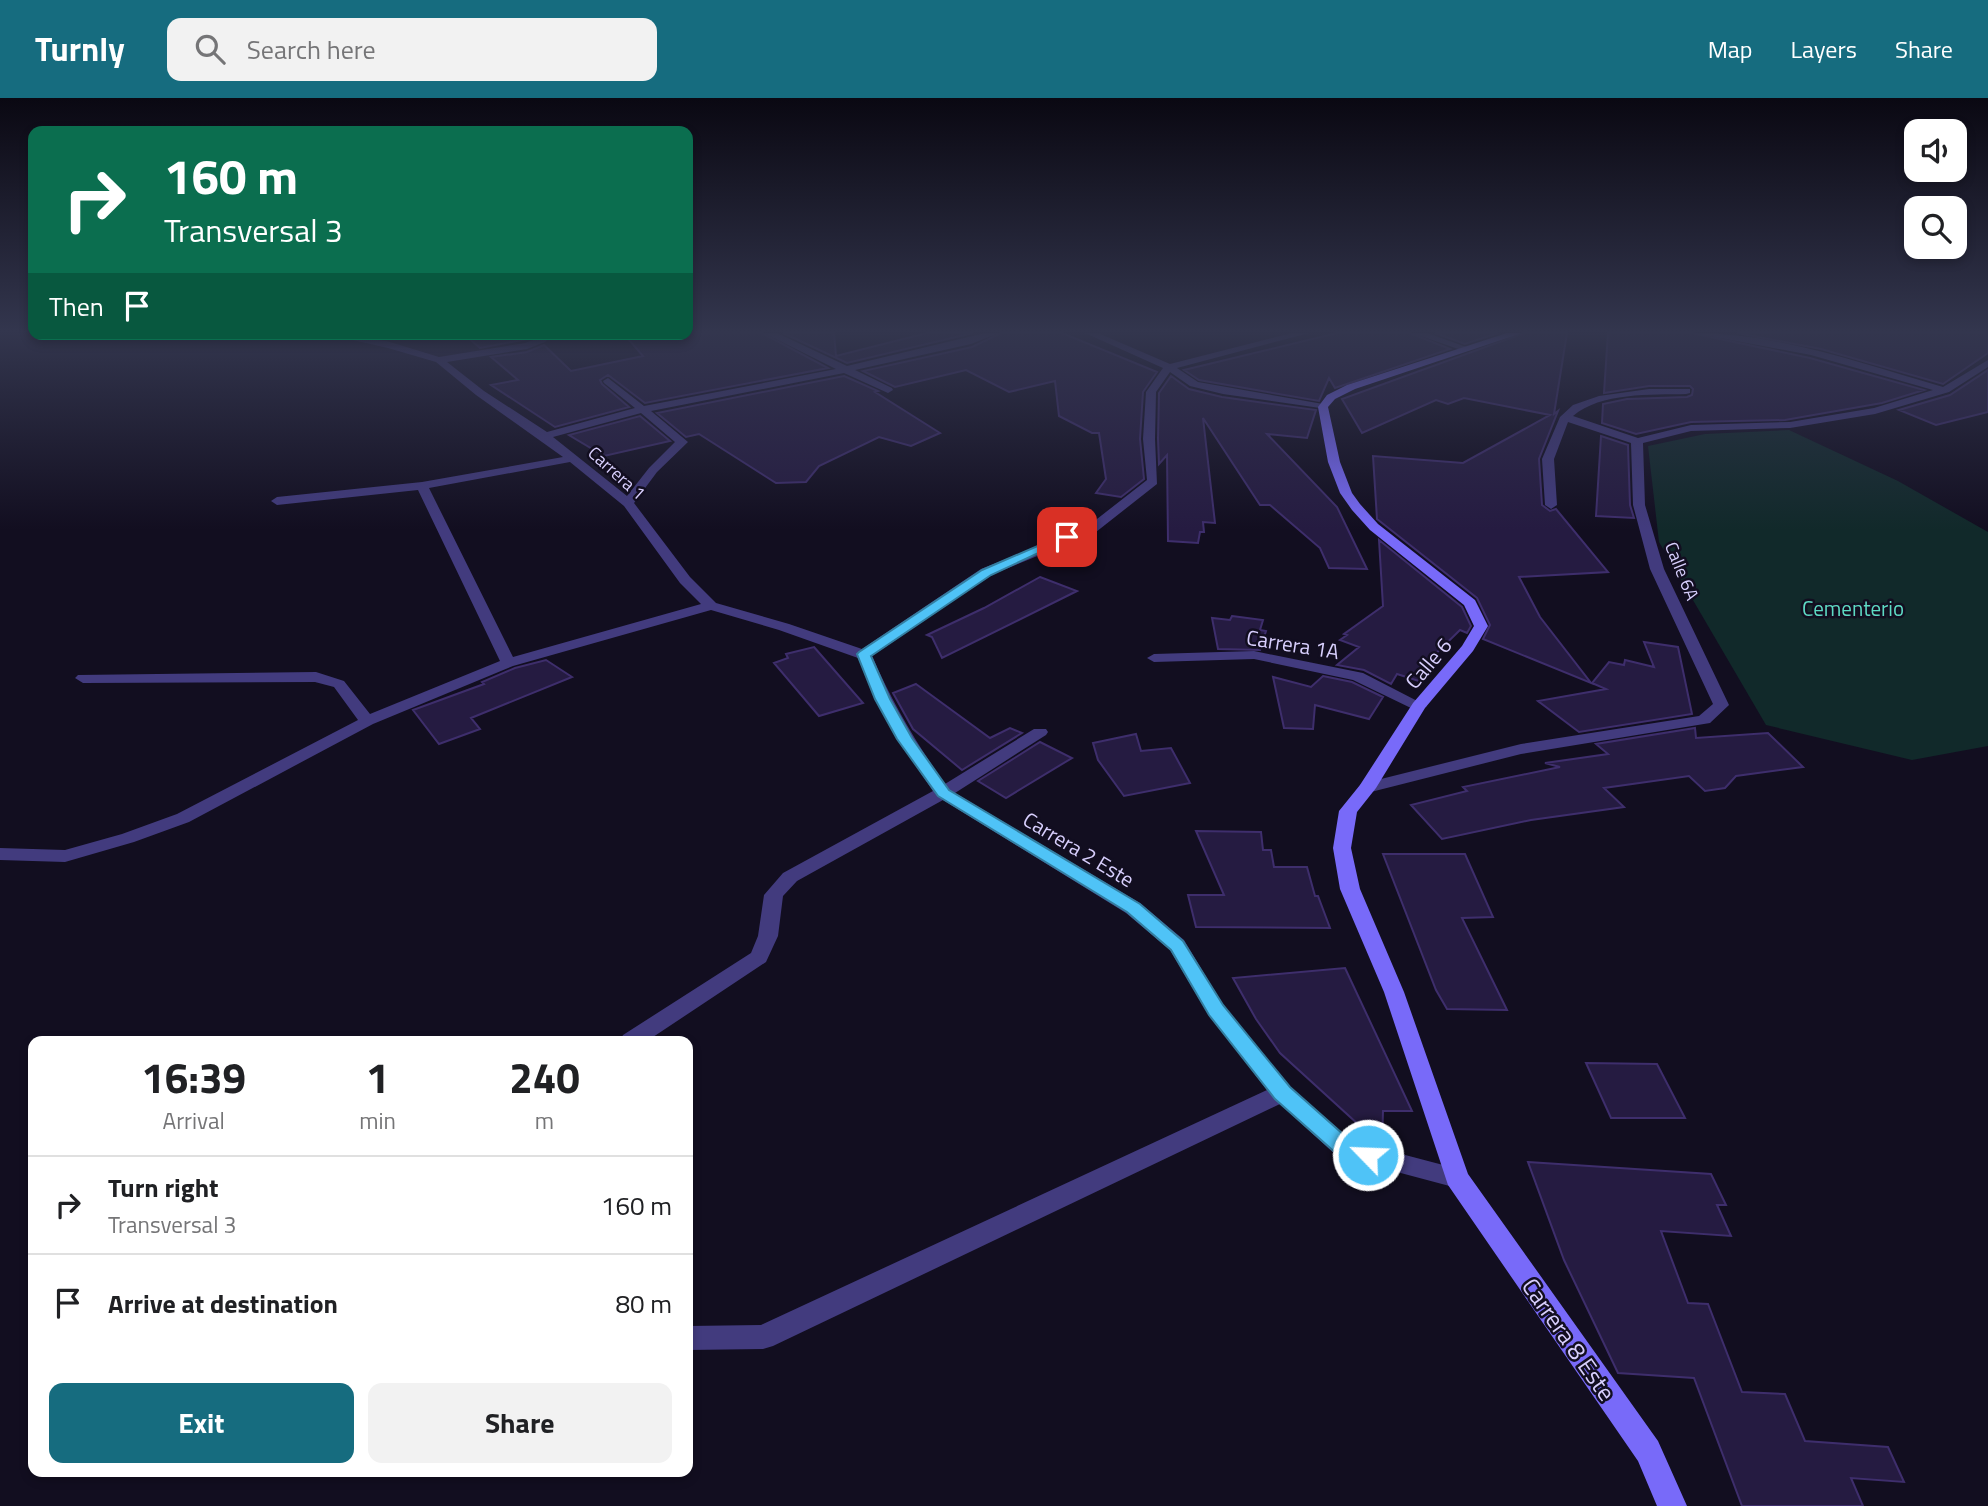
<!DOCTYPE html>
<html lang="en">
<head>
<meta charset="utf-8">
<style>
	:root { --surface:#fff; --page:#f2f2f2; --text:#202124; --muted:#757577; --line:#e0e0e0; --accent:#166c7f }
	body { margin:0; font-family:"Titillium Web",sans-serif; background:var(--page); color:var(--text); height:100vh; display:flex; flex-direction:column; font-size:26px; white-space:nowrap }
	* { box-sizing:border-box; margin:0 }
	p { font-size:23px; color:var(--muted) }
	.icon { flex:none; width:38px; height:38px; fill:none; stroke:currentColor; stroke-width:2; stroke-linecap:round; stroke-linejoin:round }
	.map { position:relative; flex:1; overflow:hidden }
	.side { position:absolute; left:28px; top:938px; width:665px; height:441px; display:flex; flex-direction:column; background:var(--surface); border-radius:14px; box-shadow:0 4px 10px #0003 }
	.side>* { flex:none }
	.top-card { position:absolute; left:28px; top:28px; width:665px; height:214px; border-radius:14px; box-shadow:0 4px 10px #0003; background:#0b6e4f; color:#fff; overflow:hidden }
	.fabs { position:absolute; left:1904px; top:21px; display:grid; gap:14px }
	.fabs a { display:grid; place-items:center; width:63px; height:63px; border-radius:14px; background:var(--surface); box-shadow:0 4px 10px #0003; font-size:35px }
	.pin { position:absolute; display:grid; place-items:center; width:60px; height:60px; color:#fff; margin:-30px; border-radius:14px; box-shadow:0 4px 10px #0006 }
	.me { position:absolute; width:77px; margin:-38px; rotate:294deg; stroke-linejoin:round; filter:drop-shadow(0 0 5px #0008) }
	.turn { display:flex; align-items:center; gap:24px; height:147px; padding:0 21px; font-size:32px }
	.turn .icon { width:91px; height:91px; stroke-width:2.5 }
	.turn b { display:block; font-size:49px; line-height:60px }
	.then { display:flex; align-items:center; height:66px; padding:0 21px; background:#0003; gap:14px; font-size:26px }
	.eta { display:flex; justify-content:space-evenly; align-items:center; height:119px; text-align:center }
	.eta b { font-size:42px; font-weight:700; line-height:49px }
	.button { display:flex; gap:14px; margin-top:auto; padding:14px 21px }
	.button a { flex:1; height:80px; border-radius:14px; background:var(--accent); color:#fff; font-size:28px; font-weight:700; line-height:80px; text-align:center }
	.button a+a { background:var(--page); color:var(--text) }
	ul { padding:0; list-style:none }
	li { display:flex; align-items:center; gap:21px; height:98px; padding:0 21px; border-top:2px solid var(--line) }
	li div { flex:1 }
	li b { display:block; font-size:26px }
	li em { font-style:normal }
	header { display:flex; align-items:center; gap:42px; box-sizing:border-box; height:98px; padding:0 35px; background:var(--accent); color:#fff }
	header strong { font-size:33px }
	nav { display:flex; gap:38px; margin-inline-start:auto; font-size:24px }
	.search { width:490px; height:63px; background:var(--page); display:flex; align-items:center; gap:18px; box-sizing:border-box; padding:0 24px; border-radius:14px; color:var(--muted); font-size:26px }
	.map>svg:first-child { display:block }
	.green { fill:#11292a }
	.building { fill:#251b41; stroke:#3e2e6c; stroke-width:2 }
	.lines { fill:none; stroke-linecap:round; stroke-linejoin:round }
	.street { fill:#423b7e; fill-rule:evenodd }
	.secondary { fill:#786af9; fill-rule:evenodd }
	.route { fill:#4fc3f7; stroke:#337fa1; stroke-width:2 }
	.labels { text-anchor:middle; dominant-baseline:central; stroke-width:5; stroke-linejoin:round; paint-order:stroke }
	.far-street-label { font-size:18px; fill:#d8cffd; stroke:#120e20 }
	.park-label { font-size:21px; fill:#5edac4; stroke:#120e20 }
	.street-label { font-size:21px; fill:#d8cffd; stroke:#120e20 }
	.near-street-label { font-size:24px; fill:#d8cffd; stroke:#120e20 }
</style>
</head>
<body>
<header>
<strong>Turnly</strong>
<div class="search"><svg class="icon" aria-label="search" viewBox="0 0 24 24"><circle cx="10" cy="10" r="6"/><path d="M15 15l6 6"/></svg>Search here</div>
<nav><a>Map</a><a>Layers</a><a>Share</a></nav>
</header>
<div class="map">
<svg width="1988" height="1408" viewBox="0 0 1988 1408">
	<rect width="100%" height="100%" fill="#120e20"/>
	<!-- green -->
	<path class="green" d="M1789 332 1898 383 1988 434V648L1912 662 1766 627 1659 444 1648 348 1705 336Z"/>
	<!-- building -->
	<path class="building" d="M762 235 828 270 645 305 608 277 600 282 602 286 629 309 555 329 491 287 518 282 491 259 527 254 544 247 571 273 643 258 624 236Z
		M783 235H834L836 258 927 235H973L847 265Z
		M1001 235H1062L1157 274 1143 294 1140 341 1144 381 1121 399 1096 395 1106 381 1099 335H1092L1059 318 1055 283 1009 294 966 272 895 289 863 273 972 249Z
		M1337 235H1410L1450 251 1335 290 1329 280 1319 303 1199 282 1184 272Z
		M1435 235H1498L1465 246Z
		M1524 235H1567L1554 316 1558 313 1539 361 1542 407 1550 413 1556 411 1608 474 1519 479 1540 519 1591 585 1483 541 1490 527 1477 500 1377 421 1373 358 1463 365 1550 317 1464 300 1448 306 1436 302 1362 335 1342 301Z
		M1608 235H1692L1810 260 1924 292 1882 305 1785 322 1691 324 1636 336 1602 325 1603 306 1627 301 1687 299 1692 297 1693 291 1690 288H1649L1604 295Z
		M1737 235H1988V255L1943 286 1821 251Z
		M464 236H530L532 240 480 250Z
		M1988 272V314L1936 327 1899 312 1950 297Z
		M844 278 878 293 875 294 940 335 911 348 879 339 819 368 806 384 776 385 699 336 686 339 657 315Z
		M1171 278 1189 291 1222 299 1316 312 1307 340 1267 336 1337 409 1367 471 1329 470 1320 450 1270 407H1260L1203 320 1215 425 1203 424 1204 434H1200L1198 445 1168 443 1167 357 1159 366 1158 341 1159 295Z
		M640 318 670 343 604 358 569 337Z
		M1601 338 1628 347 1630 407 1634 420 1596 418Z
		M1379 442 1462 509 1471 528 1467 535 1460 532 1417 574 1422 584 1397 576 1391 586 1364 572 1337 567 1359 549 1340 542 1347 537 1344 536 1383 508Z
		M1040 479 1077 493 942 560 932 539 927 537 984 510Z
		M1232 518 1263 522 1260 532 1266 533 1260 552 1218 551 1212 520 1230 522Z
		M1644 544 1678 549 1692 616 1579 634 1538 603 1606 591 1592 585 1609 564 1624 567 1625 562 1654 569Z
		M814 549 863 605 819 618 774 565 788 560 786 556Z
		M546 562 572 579 471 620 480 631 439 646 413 612 484 586 482 584 515 570Z
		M1323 578 1352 584 1383 599 1369 621 1315 607 1313 631 1284 630 1273 579 1311 589Z
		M916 586 990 640 1010 630 1022 635 962 672 913 631 893 595Z
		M1695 630 1696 640 1768 635 1803 669 1736 678 1725 690 1705 693 1689 678 1604 690 1624 709 1531 722 1442 741 1411 707 1467 693 1463 689 1560 669 1545 665 1608 656 1596 646Z
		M1136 636 1141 653 1171 650 1190 685 1124 698 1098 662 1093 645Z
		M1040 644 1072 660 1006 700 978 683Z
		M1196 733 1261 734 1263 752H1271L1274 769H1307L1315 798H1318L1330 830 1196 829 1188 797H1224Z
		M1383 756H1465L1493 819 1462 820 1507 912 1447 911 1436 892Z
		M1345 870 1412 1013H1383L1382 1048 1280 955 1256 921 1233 880Z
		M1586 965 1657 966 1685 1020H1611Z
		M1528 1064 1711 1076 1726 1107H1717L1731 1138 1661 1133 1688 1205 1708 1206 1742 1294 1785 1296 1805 1343 1888 1349 1904 1384 1851 1380 1863 1408H1742L1694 1280 1618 1275 1564 1162Z"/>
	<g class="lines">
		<!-- street -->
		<path class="street" d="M764 235H777L847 268 985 235H999L971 246 855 272 892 290 893 292 888 295 844 275 651 313 688 344 657 374 634 405 690 479 716 505 789 526 862 551 981 471 1088 428 1147 382 1143 341 1146 294 1163 270 1085 235H1098L1170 266 1292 235H1309L1177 270 1198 284 1323 306 1327 307V311L1223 296 1190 288 1170 274 1156 294 1155 341 1157 386 1096 434 991 477 872 558C892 604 916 645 945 686L1034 631H1046L1048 634 1046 637 955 695 1140 805 1184 842 1223 907 1290 989 1352 1043 1466 1073 1469 1080 1466 1087 1457 1090 1337 1058 1280 1006 773 1248 763 1251 688 1252V1228L761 1227 1267 992 1209 917 1170 852 1126 815 943 702 797 783 783 798 778 838 766 864 647 943H620L623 937 751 855 758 838 764 797 783 775 933 693C903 650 878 608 858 560L779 532 711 512 513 568 373 626 189 724 134 744 65 764 0 762V750L65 752 122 736 177 716 358 622 334 589 315 584 83 585 75 580 78 577 316 574 344 583 370 616 500 563 418 392 277 407 271 403 277 399 422 384 563 359 476 297 436 264 388 250 326 236H347L390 244 439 259 525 245 536 241 532 236H542L547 242 545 244 527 251 447 264 484 293 547 334 635 310 604 285 603 283 608 280 644 308 836 271ZM641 315 675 344 649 370 627 398 553 339ZM570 364 624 408 680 485 701 506 513 559 429 390Z
			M1412 235H1427L1472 251 1464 253Z
			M1694 235C1779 235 1863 266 1943 289L1988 262V269L1949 294 1875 316 1790 330 1691 333 1643 345 1645 407 1664 471 1729 607 1710 625 1521 656 1367 695 1361 694 1358 690 1361 686 1521 646 1699 618 1713 606 1650 471 1633 407 1631 345 1568 324 1554 361 1557 407 1551 411 1545 407 1542 361 1560 319 1573 307 1599 298 1649 291H1690V295L1686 296C1651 297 1601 294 1573 318L1638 340 1691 327 1790 324 1874 310 1933 292 1811 257Z
			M1254 553 1363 575 1427 608 1419 613 1413 611 1353 582 1254 561 1154 564 1147 560 1154 556Z"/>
		<!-- secondary -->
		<path class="secondary" d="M1507 235H1522L1355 291 1335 301 1328 309 1340 364 1352 395 1360 406 1378 426 1475 502 1488 528 1473 553 1425 610 1376 690 1357 714 1351 750 1360 791 1404 894 1468 1076 1658 1343 1687 1408H1657L1638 1363 1448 1087 1384 894 1340 791 1333 750 1339 713 1360 687 1413 605 1462 548 1474 528 1464 507 1370 432 1352 412 1340 395 1328 364 1318 309 1327 297 1347 287Z"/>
	</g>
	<!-- sky -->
	<linearGradient id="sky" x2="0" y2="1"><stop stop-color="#0a0812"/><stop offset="0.54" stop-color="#33364e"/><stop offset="1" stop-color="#33364e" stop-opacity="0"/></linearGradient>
	<rect width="1988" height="432" fill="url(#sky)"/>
	<!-- route -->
	<path class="route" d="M1063 437 1073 439 991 477 871 558 890 601 912 640 949 692 1140 806 1169 831 1183 843 1223 907 1290 989 1352 1044 1375 1050 1378 1057 1375 1063 1368 1065 1338 1057 1275 1001 1209 917 1171 852 1127 814 938 698 897 641 875 601 857 556 859 554 982 472Z"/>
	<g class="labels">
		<!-- far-street labels -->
		<g class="far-street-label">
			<text transform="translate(617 375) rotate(42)">Carrera 1</text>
			<text transform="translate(1682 473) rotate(68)">Calle 6A</text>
		</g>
		<!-- park labels -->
		<g class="park-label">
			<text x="1853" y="510">Cementerio</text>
		</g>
		<!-- street labels -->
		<g class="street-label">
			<text transform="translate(1293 546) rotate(9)">Carrera 1A</text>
			<text transform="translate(1428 565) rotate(-50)">Calle 6</text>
			<text transform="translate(1079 751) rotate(31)">Carrera 2 Este</text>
		</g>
		<!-- near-street labels -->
		<g class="near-street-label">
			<text transform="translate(1569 1241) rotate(55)">Carrera 8 Este</text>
		</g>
	</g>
</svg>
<div class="fabs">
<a><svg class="icon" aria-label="sound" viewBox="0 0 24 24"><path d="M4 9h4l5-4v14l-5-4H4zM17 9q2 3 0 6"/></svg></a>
<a><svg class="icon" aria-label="search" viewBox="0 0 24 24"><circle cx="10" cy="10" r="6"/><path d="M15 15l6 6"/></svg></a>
</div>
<div class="pin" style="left:1067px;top:439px;background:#d93025"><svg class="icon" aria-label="arrive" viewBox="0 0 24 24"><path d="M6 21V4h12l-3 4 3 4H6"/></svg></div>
<svg class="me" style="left:1368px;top:1057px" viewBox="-20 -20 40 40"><circle r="17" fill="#4fc3f7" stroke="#fff" stroke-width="3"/><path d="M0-11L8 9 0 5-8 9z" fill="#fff"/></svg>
<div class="top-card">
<div class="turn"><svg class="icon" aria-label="right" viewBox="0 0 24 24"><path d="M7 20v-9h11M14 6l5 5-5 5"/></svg><div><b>160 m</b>Transversal 3</div></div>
<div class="then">Then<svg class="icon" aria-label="arrive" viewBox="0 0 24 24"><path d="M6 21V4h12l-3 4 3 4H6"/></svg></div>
</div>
<section class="side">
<div class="eta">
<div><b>16:39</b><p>Arrival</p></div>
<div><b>1</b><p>min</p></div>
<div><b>240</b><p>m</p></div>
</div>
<ul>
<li><svg class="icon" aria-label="right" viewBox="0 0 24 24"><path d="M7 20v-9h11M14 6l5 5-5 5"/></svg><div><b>Turn right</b><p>Transversal 3</p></div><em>160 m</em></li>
<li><svg class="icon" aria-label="arrive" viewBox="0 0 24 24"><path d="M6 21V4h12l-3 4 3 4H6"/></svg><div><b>Arrive at destination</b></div><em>80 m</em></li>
</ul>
<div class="button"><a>Exit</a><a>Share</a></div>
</section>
</div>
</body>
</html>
